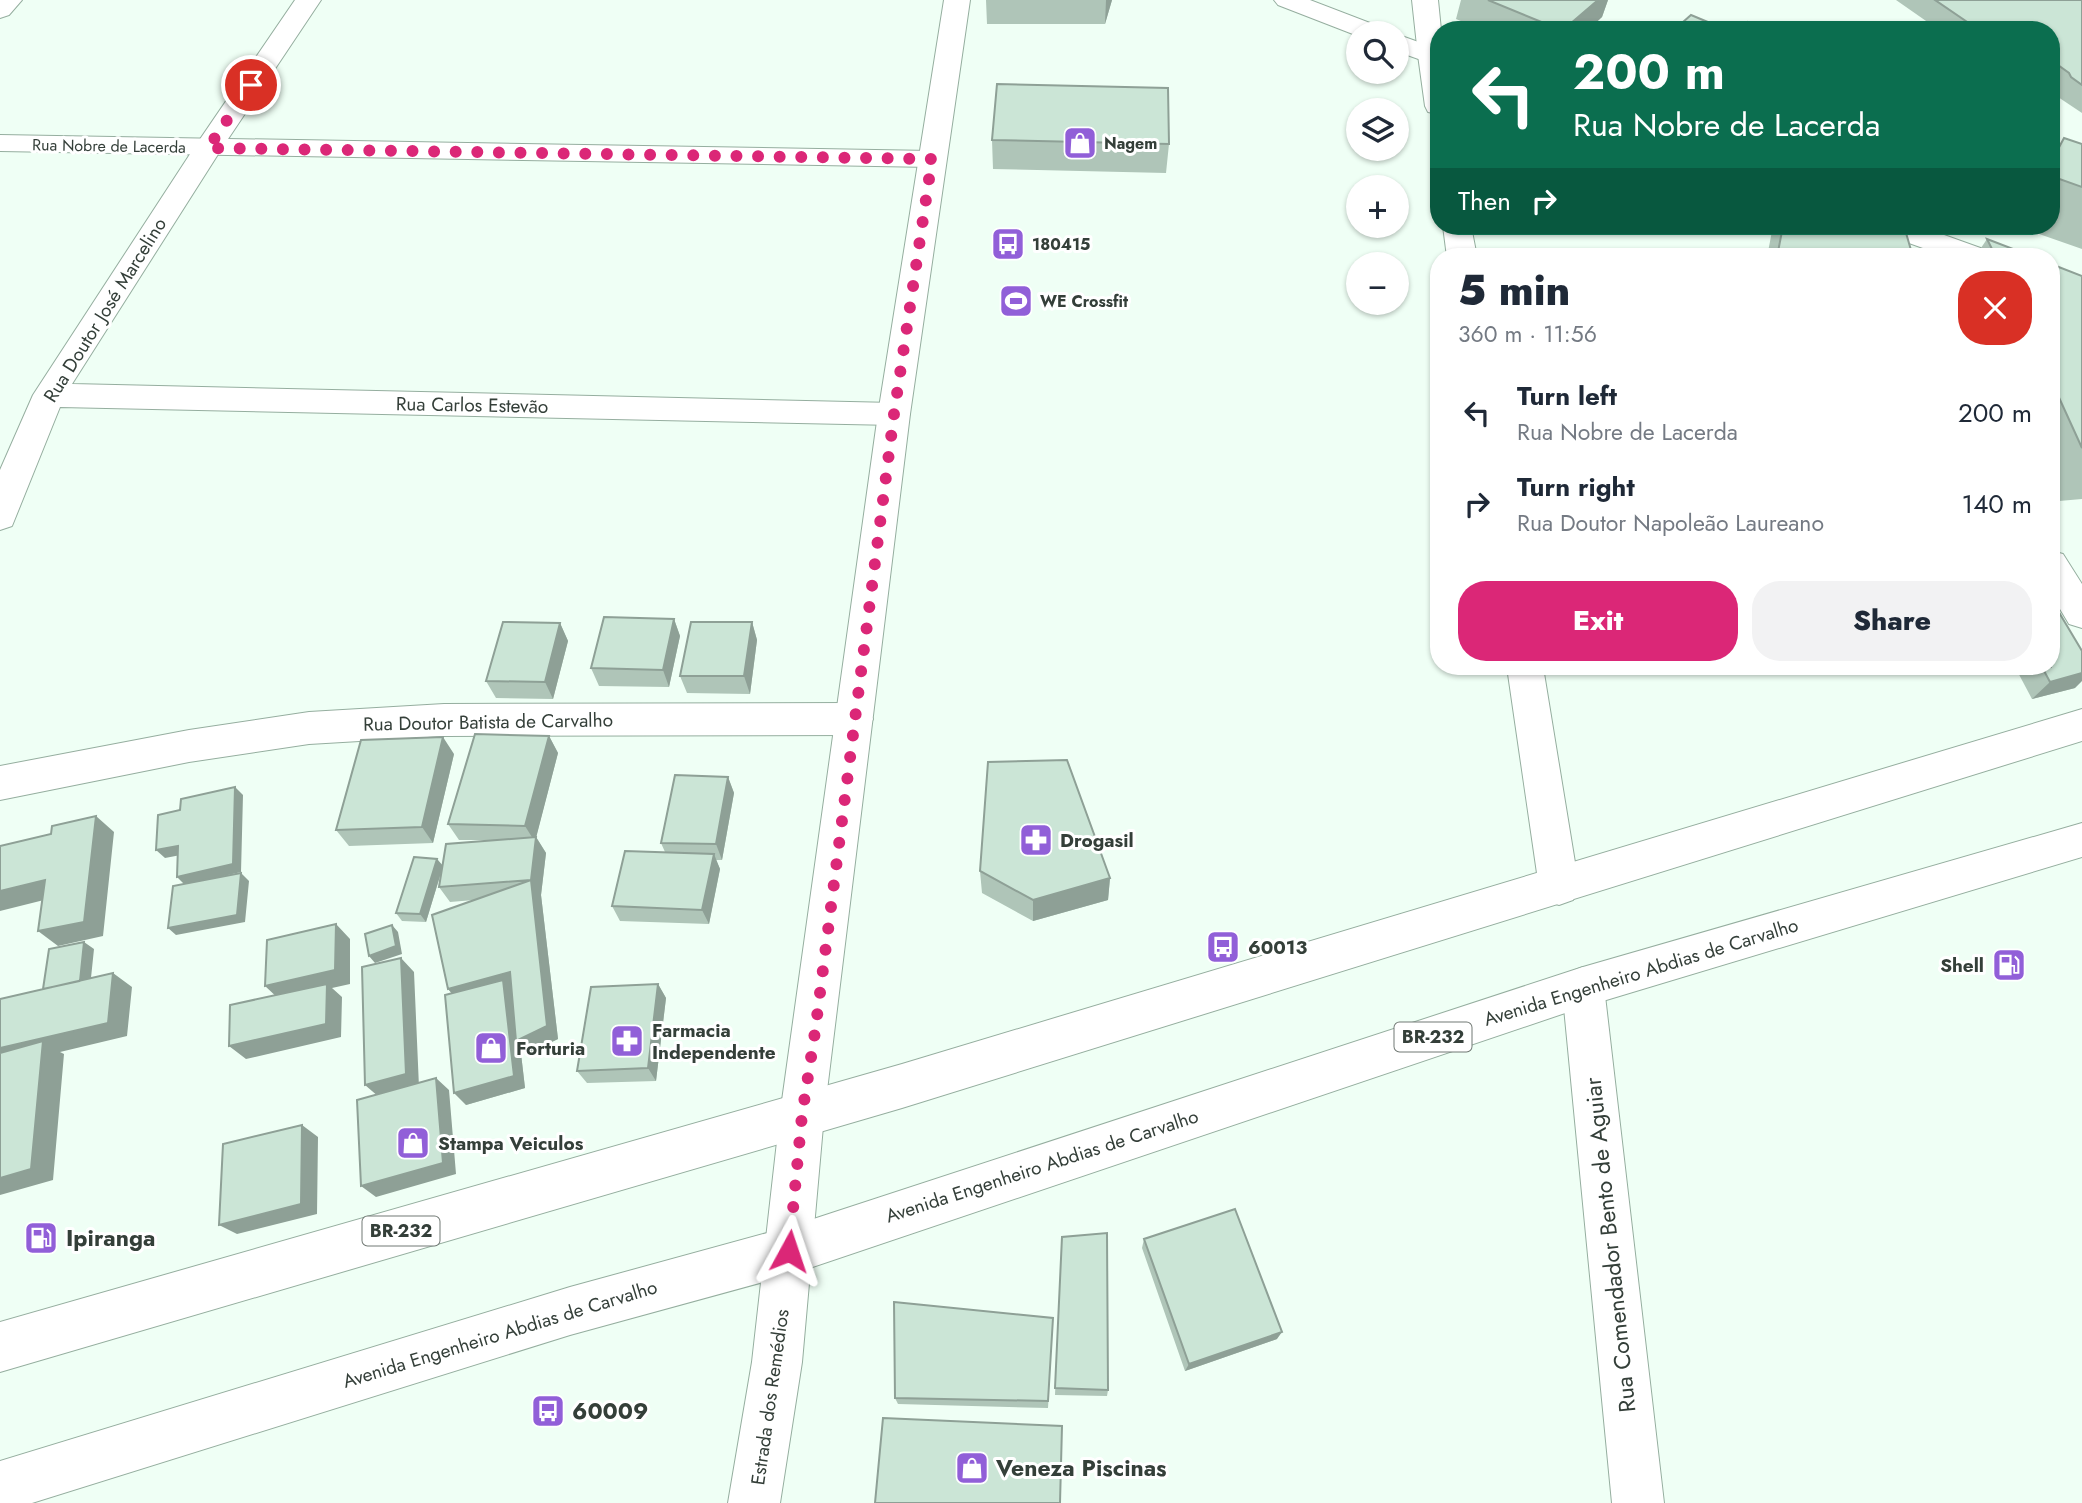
<!DOCTYPE html>
<html lang="en">
<head>
<meta charset="utf-8">
<style>
	:root { --surface:#fff; --page:#f2f2f3; --text:#1f2937; --muted:#747a83; --accent:#db2777 }
	body { margin:0; font-family:Jost,sans-serif; background:var(--page); color:var(--text); height:100vh; display:flex; flex-direction:column; font-size:26px; white-space:nowrap }
	* { box-sizing:border-box; margin:0 }
	p { font-size:23px; color:var(--muted) }
	.icon { flex:none; width:38px; height:38px; fill:none; stroke:currentColor; stroke-width:2; stroke-linecap:round; stroke-linejoin:round }
	.map { position:relative; flex:1; overflow:hidden }
	.side { position:absolute; left:1430px; top:248px; width:630px; height:427px; display:flex; flex-direction:column; background:var(--surface); border-radius:28px; box-shadow:0 2px 5px #0004 }
	.side>* { flex:none }
	.guide { position:absolute; left:1430px; top:21px; width:630px; height:214px; border-radius:28px; box-shadow:0 2px 5px #0004; background:#0b6e4f; color:#fff; overflow:hidden }
	.fabs { position:absolute; left:1346px; top:21px; display:grid; gap:14px }
	.fabs a { display:grid; place-items:center; width:63px; height:63px; border-radius:50%; background:var(--surface); box-shadow:0 2px 5px #0004; font-size:35px }
	.pin { position:absolute; display:grid; place-items:center; width:60px; height:60px; color:#fff; margin:-30px; border:4px solid #fff; border-radius:50%; box-shadow:0 2px 7px #0007 }
	.me { position:absolute; width:77px; margin:-38px; rotate:5deg; stroke-linejoin:round; filter:drop-shadow(0 0 5px #0008) }
	.turn { display:flex; align-items:center; gap:24px; height:147px; padding:0 28px; font-size:32px }
	.turn .icon { width:91px; height:91px; stroke-width:2.5 }
	.turn b { display:block; font-size:49px; line-height:60px }
	.then { display:flex; align-items:center; height:66px; padding:0 28px; background:#0003; gap:14px; font-size:26px }
	.round { display:grid; place-items:center; flex:none; width:74px; height:74px; border-radius:28px; background:var(--page) }
	.head { display:flex; align-items:center; justify-content:space-between; height:119px; padding:0 28px }
	h1 { font-size:42px; font-weight:800; line-height:52px }
	.button { display:flex; gap:14px; margin-top:auto; padding:14px 28px }
	.button a { flex:1; height:80px; border-radius:28px; background:var(--accent); color:#fff; font-size:28px; font-weight:800; line-height:80px; text-align:center }
	.button a+a { background:var(--page); color:var(--text) }
	ul { padding:0; list-style:none }
	li { display:flex; align-items:center; gap:21px; height:91px; padding:0 28px }
	li div { flex:1 }
	li b { display:block; font-size:26px }
	li em { font-style:normal }
	.map>svg:first-child { display:block }
	.lines { fill:none; stroke-linecap:round; stroke-linejoin:round }
	.street-casing { stroke:#95ae9f; stroke-width:2 }
	.secondary-casing { stroke:#95ae9f; stroke-width:2 }
	.primary-casing { stroke:#95ae9f; stroke-width:2 }
	.highway-casing { stroke:#95ae9f; stroke-width:2 }
	.street { fill:#fff; fill-rule:evenodd }
	.secondary { fill:#fff; fill-rule:evenodd }
	.primary { fill:#fff; fill-rule:evenodd }
	.highway { fill:#fff; fill-rule:evenodd }
	.wall { fill:#afc5b8 }
	.shaded-wall { fill:#8ea096 }
	.building { fill:#cbe5d6; stroke:#8ea096; stroke-width:2 }
	.route { stroke:#db2777; stroke-width:12; stroke-dasharray:0 21.6 }
	.labels { text-anchor:middle; dominant-baseline:central; stroke-width:6; stroke-linejoin:round; paint-order:stroke }
	.far-poi-label { font-size:16px; font-weight:bold; fill:#343f39; stroke:#fff; text-anchor:start }
	.far-street-label { font-size:16px; fill:#343f39; stroke:#fff }
	.shield { fill:#fff; stroke:#717974; stroke-width:2 }
	.shield-label { font-size:18px; font-weight:bold; fill:#343f39 }
	.street-label { font-size:19px; fill:#343f39; stroke:#fff }
	.poi-label { font-size:19px; font-weight:bold; fill:#343f39; stroke:#fff; text-anchor:start }
	.near-poi-label { font-size:23px; font-weight:bold; fill:#343f39; stroke:#fff; text-anchor:start }
	.near-street-label { font-size:23px; fill:#343f39; stroke:#fff }
</style>
</head>
<body>
<div class="map">
<svg width="2082" height="1503" viewBox="0 0 2082 1503">
	<rect width="100%" height="100%" fill="#effff5"/>
	<g class="lines">
		<defs>
			<path id="street" d="M0 0H22L9 15 0 18Z
				M295 0H321L222 148 72 384 894 403 905 406 910 414 905 422 894 425 60 407 12 526 0 530V470L33 395 194 148Z
				M1431 47 1438 49V114L1428 112 1425 106 1418 55 1422 49Z
				M1443 226H1471L1477 257H1447Z
				M2051 551 2063 554 2082 584V628L2069 624 2051 594Z
				M1507 667H1543L1579 887 1573 900 1559 905 1545 900 1539 887Z
				M854 703 867 708 873 719 867 730 854 735 444 736 309 744 189 762 0 800V766L189 730 309 712 444 704Z
				M1583 967 1598 973 1604 987 1664 1503H1612L1562 987 1568 973Z"/>
			<path id="secondary" d="M1412 0H1438L1441 30H1438V61H1422L1418 55Z
				M0 135 932 151 942 153 946 159 942 165 932 167 0 151Z"/>
			<path id="primary" d="M944 0H970L910 414 824 1115 802 1362 780 1503H728L752 1362 780 1115 878 414Z
				M1274 0H1310L1383 28 1387 33H1358V36L1278 5Z
				M1396 34 1438 49V66L1396 51Z
				M1877 226H1919L1986 250 1991 257H1948L1881 233Z"/>
			<path id="highway" d="M2082 709V741L902 1108 0 1372V1322L902 1064Z
				M2082 823V857L1583 1007 789 1275 570 1335 32 1503H0V1461L570 1287 789 1227 1583 967Z"/>
		</defs>
		<!-- street casing -->
		<use href="#street" class="street-casing"/>
		<!-- secondary casing -->
		<use href="#secondary" class="secondary-casing"/>
		<!-- primary casing -->
		<use href="#primary" class="primary-casing"/>
		<!-- highway casing -->
		<use href="#highway" class="highway-casing"/>
		<!-- street -->
		<use href="#street" class="street"/>
		<!-- secondary -->
		<use href="#secondary" class="secondary"/>
		<!-- primary -->
		<use href="#primary" class="primary"/>
		<!-- highway -->
		<use href="#highway" class="highway"/>
	</g>
	<!-- wall -->
	<path class="wall" d="M986 0H1112L1105 24H987Z
		M1461 0H1608L1602 17 1588 30H1482L1456 19Z
		M1896 0H2082V113L2058 97 2056 93 2051 89V30H1939Z
		M2064 138 2082 144V249L2016 226H2051V153L2053 154Z
		M992 140 1169 144 1166 173 993 169Z
		M1773 226H1904L1913 257H1767Z
		M1987 239 2034 257H1975Z
		M2051 264 2082 276V499L2059 501 2051 483Z
		M674 619 680 636 669 687 599 686 591 668Z
		M752 622 757 640 750 694 687 693 680 676Z
		M560 623 568 641 553 699 496 698 486 681Z
		M2015 667H2051L2075 688 2032 699Z
		M549 736 558 753 536 837 546 853 541 895 558 1039 527 1054 520 1045 525 1088 466 1105 452 993 448 989 474 900 450 902 439 887 440 876 426 922 402 921 396 913 437 859 442 865 494 840H459L448 824Z
		M454 754 433 843 349 846 336 830Z
		M728 777 734 793 722 860H716L720 869 709 924 620 921 612 906 665 852 661 843Z
		M980 871 1110 878 1108 900 1033 921 982 893Z
		M658 984 666 998 656 1081 587 1083 577 1071Z
		M1062 1237 1108 1390 1107 1396 1055 1395Z
		M1144 1239 1277 1339 1185 1371 1142 1248Z
		M1053 1318 1048 1408 898 1404 895 1398Z"/>
	<!-- shaded-wall -->
	<path class="shaded-wall" d="M1106 0H1112L1105 24Z
		M1598 0H1608L1602 17 1588 30H1563Z
		M674 619 680 636 669 687 663 670Z
		M752 622 757 640 750 694 744 676Z
		M560 623 568 641 553 699 545 682Z
		M2082 673V681L2075 688 2032 699 2050 682Z
		M549 736 558 753 535 842 525 826Z
		M443 737 454 754 433 843 422 827Z
		M728 777 734 793 722 860 716 844Z
		M235 787 243 795 241 872 185 885 177 877Z
		M96 816 114 832 103 936 58 946 38 931Z
		M536 837 546 853 541 895 558 1039 527 1054 520 1045 525 1088 466 1105 454 1093 514 1076 504 991 460 1003 448 989 510 972 520 986 511 989 514 993 519 1039 547 1026 531 880Z
		M178 846 186 854 165 858 156 850Z
		M714 854 720 869 709 924 702 910Z
		M437 859 443 866 426 922 420 914Z
		M241 873 249 881 245 922 176 935 168 928Z
		M1110 878 1108 900 1033 921V900Z
		M45 880 64 895 0 911V891Z
		M336 924 350 939V984L332 988 342 997 341 1037 246 1059 229 1046 280 1000 265 986Z
		M392 925 398 932 402 954 375 963 369 956Z
		M84 942 94 949 89 997 52 1005Z
		M401 958 414 972 419 1087 379 1097 365 1085Z
		M113 973 132 987 127 1036 60 1052 64 1054 53 1180 0 1195V1048Z
		M658 984 666 998 656 1081 648 1068Z
		M436 1078 449 1090 456 1174 376 1197 361 1186Z
		M302 1125 318 1137 317 1214 237 1234 219 1225Z
		M1282 1332 1277 1339 1185 1371 1189 1364Z"/>
	<!-- building -->
	<path class="building" d="M1488 0H1598L1563 30H1561Z
		M1935 0H2082V85L2071 77 2069 73 2051 60V30H1979Z
		M1691 15 1727 30H1674Z
		M1748 22 1769 30H1739Z
		M997 84 1168 88 1169 144 992 140Z
		M2064 138 2082 144V187L2051 176V153L2055 155Z
		M1783 226H1904L1913 257H1777Z
		M1987 239 2034 257H1996Z
		M2051 264 2082 276V448L2051 380Z
		M2051 599 2082 651V673L2050 682 2042 667H2051Z
		M604 617 674 619 663 670 591 668Z
		M503 622 560 623 545 682 486 681Z
		M691 622H752L744 676H680Z
		M475 734 549 736 525 826 448 824Z
		M443 737 422 827 336 830 361 740Z
		M1067 760 1110 878 1033 900 980 871 988 762Z
		M675 775 728 777 716 844 661 843Z
		M235 787 233 864 177 877 178 846 156 850 158 815 180 810 181 799Z
		M96 816 84 922 38 931 45 880 0 891V846L51 834 52 826Z
		M536 837 531 880 547 1026 516 1041 510 972 448 989 432 915 531 880 439 887 446 844Z
		M625 851 714 854 702 910 612 906Z
		M414 857 437 859 420 914 396 913Z
		M241 873 237 915 168 928 173 886Z
		M336 924 335 970 265 986 267 940Z
		M392 925 396 946 369 956 365 934Z
		M84 942 80 981 43 989 49 949Z
		M401 958 406 1074 365 1085 362 967Z
		M113 973 108 1023 0 1048V999Z
		M503 980 514 1076 454 1093 445 995Z
		M327 984 326 1024 229 1046 230 1005Z
		M658 984 648 1068 577 1071 591 987Z
		M43 1041 31 1169 0 1178V1053Z
		M436 1078 443 1163 361 1186 357 1100Z
		M302 1125 301 1204 219 1225 223 1144Z
		M1235 1209 1282 1332 1189 1364 1144 1239Z
		M1107 1233 1108 1390 1055 1388 1062 1237Z
		M894 1302 1053 1318 1048 1401 895 1398Z
		M883 1418 1062 1426 1060 1503H875Z"/>
	<g class="lines">
		<!-- route -->
		<path class="route" d="M251 85 208 148 932 159 894 414 815 1032 802 1115 789 1251"/>
	</g>
	<!-- icons -->
	<defs>
		<symbol id="shop-square" viewBox="-11 -11 22 22"><rect x="-9" y="-9" width="18" height="18" rx="4" fill="#915fd8" stroke="#fff"/><path d="M-5-2.5h2.3a2.7 3.5 0 0 1 5.4 0H5L5.5 6h-11ZM-1.5-2.5h3a1.5 2.3 0 0 0-3 0Z" fill="#fff"/></symbol>
		<symbol id="bus-square" viewBox="-11 -11 22 22"><rect x="-9" y="-9" width="18" height="18" rx="4" fill="#915fd8" stroke="#fff"/><path d="M-5-6H5V4H4V6H2V4H-2V6H-4V4H-5ZM-3.5-4V0h7V-4ZM-3.5 1.2v1.5H-2V1.2ZM2 1.2v1.5H3.5V1.2Z" fill="#fff"/></symbol>
		<symbol id="stadium-square" viewBox="-11 -11 22 22"><rect x="-9" y="-9" width="18" height="18" rx="4" fill="#915fd8" stroke="#fff"/><path d="M0-5a6.5 5 0 1 0 0 10a6.5 5 0 1 0 0-10ZM-3.5-1.8h7v3.6h-7Z" fill="#fff"/></symbol>
		<symbol id="pharmacy-square" viewBox="-11 -11 22 22"><rect x="-9" y="-9" width="18" height="18" rx="4" fill="#915fd8" stroke="#fff"/><path d="M-2-6h4v4h4v4h-4v4h-4v-4h-4v-4h4Z" fill="#fff"/></symbol>
		<symbol id="fuel-square" viewBox="-11 -11 22 22"><rect x="-9" y="-9" width="18" height="18" rx="4" fill="#915fd8" stroke="#fff"/><path d="M-5.5-6h7V0h2V4h1.3V-2.5L3-4.5l.8-.8L6-3V5H2.5V1h-1V6h-7ZM-4.2-4.7v3.2H.2V-4.7Z" fill="#fff"/></symbol>
	</defs>
	<g fill-rule="evenodd">
		<use href="#shop-square" x="1061" y="124" width="38" height="38"/>
		<use href="#bus-square" x="989" y="225" width="38" height="38"/>
		<use href="#stadium-square" x="997" y="282" width="38" height="38"/>
		<use href="#pharmacy-square" x="1017" y="821" width="38" height="38"/>
		<use href="#bus-square" x="1204" y="928" width="38" height="38"/>
		<use href="#fuel-square" x="1990" y="946" width="38" height="38"/>
		<use href="#pharmacy-square" x="608" y="1022" width="38" height="38"/>
		<use href="#shop-square" x="472" y="1029" width="38" height="38"/>
		<use href="#shop-square" x="394" y="1124" width="38" height="38"/>
		<use href="#fuel-square" x="22" y="1219" width="38" height="38"/>
		<use href="#bus-square" x="529" y="1392" width="38" height="38"/>
		<use href="#shop-square" x="953" y="1449" width="38" height="38"/>
	</g>
	<g class="labels">
		<!-- far-poi labels -->
		<g class="far-poi-label">
			<text x="1104" y="143">Nagem</text>
			<text x="1032" y="244">180415</text>
			<text x="1040" y="301">WE Crossfit</text>
		</g>
		<!-- far-street labels -->
		<g class="far-street-label">
			<text transform="translate(109 146) rotate(1)">Rua Nobre de Lacerda</text>
		</g>
		<!-- shield labels -->
		<g class="shield">
			<rect x="1394.5" y="1022.5" width="77" height="29" rx="5"/>
			<rect x="362.5" y="1216.5" width="77" height="29" rx="5"/>
		</g>
		<g class="shield-label">
			<text x="1433" y="1037">BR-232</text>
			<text x="401" y="1231">BR-232</text>
		</g>
		<!-- street labels -->
		<g class="street-label">
			<text transform="translate(105 310) rotate(-58)">Rua Doutor José Marcelino</text>
			<text transform="translate(472 405) rotate(1)">Rua Carlos Estevão</text>
			<text transform="translate(488 722) rotate(-1)">Rua Doutor Batista de Carvalho</text>
			<text transform="translate(1641 972) rotate(-17)">Avenida Engenheiro Abdias de Carvalho</text>
			<text transform="translate(1042 1166) rotate(-18)">Avenida Engenheiro Abdias de Carvalho</text>
			<text transform="translate(500 1334) rotate(-17)">Avenida Engenheiro Abdias de Carvalho</text>
			<text transform="translate(770 1397) rotate(-82)">Estrada dos Remédios</text>
		</g>
		<!-- poi labels -->
		<g class="poi-label">
			<text x="1060" y="840">Drogasil</text>
			<text x="1248" y="947">60013</text>
			<text x="1984" y="965" text-anchor="end">Shell</text>
			<text x="652" y="1030">Farmacia<tspan x="652" dy="22">Independente</tspan></text>
			<text x="516" y="1048">Forturia</text>
			<text x="438" y="1143">Stampa Veiculos</text>
		</g>
		<!-- near-poi labels -->
		<g class="near-poi-label">
			<text x="66" y="1238">Ipiranga</text>
			<text x="572" y="1411">60009</text>
			<text x="996" y="1468">Veneza Piscinas</text>
		</g>
		<!-- near-street labels -->
		<g class="near-street-label">
			<text transform="translate(1610 1245) rotate(-96)">Rua Comendador Bento de Aguiar</text>
		</g>
	</g>
</svg>
<div class="fabs">
<a><svg class="icon" aria-label="search" viewBox="0 0 24 24"><circle cx="10" cy="10" r="6"/><path d="M15 15l6 6"/></svg></a>
<a><svg class="icon" aria-label="layers" viewBox="0 0 24 24"><path d="M12 4l9 5-9 5-9-5zM3 14l9 5 9-5"/></svg></a>
<a>+</a>
<a>−</a>
</div>
<div class="pin" style="left:251px;top:85px;background:#d93025"><svg class="icon" aria-label="arrive" viewBox="0 0 24 24"><path d="M6 21V4h12l-3 4 3 4H6"/></svg></div>
<svg class="me" style="left:789px;top:1251px" viewBox="-20 -20 40 40"><path d="M0-17L14 15 0 8-14 15z" fill="#db2777" stroke="#fff" stroke-width="4"/></svg>
<div class="guide">
<div class="turn"><svg class="icon" aria-label="left" viewBox="0 0 24 24"><path d="M17 20v-9H6M10 6l-5 5 5 5"/></svg><div><b>200 m</b>Rua Nobre de Lacerda</div></div>
<div class="then">Then<svg class="icon" aria-label="right" viewBox="0 0 24 24"><path d="M7 20v-9h11M14 6l5 5-5 5"/></svg></div>
</div>
<section class="side">
<div class="head"><div><h1>5 min</h1><p>360 m · 11:56</p></div><a class="round" style="background:#d93025;color:#fff"><svg class="icon" aria-label="close" viewBox="0 0 24 24"><path d="M6 6l12 12M18 6L6 18"/></svg></a></div>
<ul>
<li><svg class="icon" aria-label="left" viewBox="0 0 24 24"><path d="M17 20v-9H6M10 6l-5 5 5 5"/></svg><div><b>Turn left</b><p>Rua Nobre de Lacerda</p></div><em>200 m</em></li>
<li><svg class="icon" aria-label="right" viewBox="0 0 24 24"><path d="M7 20v-9h11M14 6l5 5-5 5"/></svg><div><b>Turn right</b><p>Rua Doutor Napoleão Laureano</p></div><em>140 m</em></li>
</ul>
<div class="button"><a>Exit</a><a>Share</a></div>
</section>
</div>
</body>
</html>
